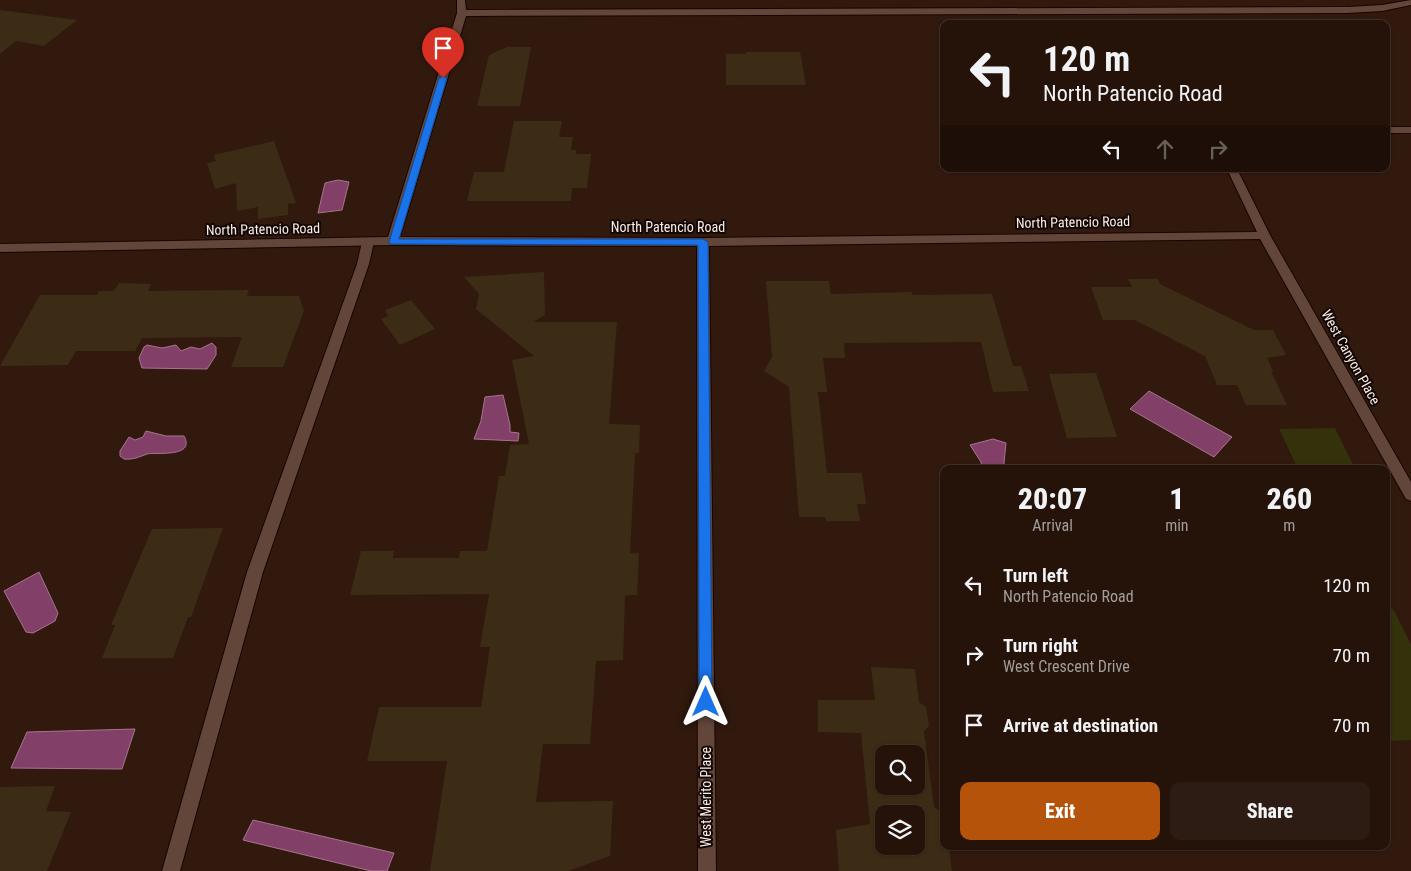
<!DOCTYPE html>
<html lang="en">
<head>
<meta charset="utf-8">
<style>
	:root { --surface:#25130a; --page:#2d1c13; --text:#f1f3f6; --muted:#a39e9c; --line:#42322b; --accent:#b45309 }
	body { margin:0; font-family:"Roboto Condensed",sans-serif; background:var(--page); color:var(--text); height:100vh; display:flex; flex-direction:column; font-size:19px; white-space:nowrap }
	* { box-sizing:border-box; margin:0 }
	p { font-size:16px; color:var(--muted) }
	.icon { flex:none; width:28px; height:28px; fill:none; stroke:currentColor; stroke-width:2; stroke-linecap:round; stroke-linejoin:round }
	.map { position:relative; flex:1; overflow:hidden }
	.panel { position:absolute; left:940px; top:465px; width:450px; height:385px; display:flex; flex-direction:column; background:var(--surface); border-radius:10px; box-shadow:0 1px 4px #0004,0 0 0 1px var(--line) }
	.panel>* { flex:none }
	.top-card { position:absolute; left:940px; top:20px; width:450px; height:152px; border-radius:10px; box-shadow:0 1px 4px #0004,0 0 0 1px var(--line); background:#25130a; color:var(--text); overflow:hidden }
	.buttons { position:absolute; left:875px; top:745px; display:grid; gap:10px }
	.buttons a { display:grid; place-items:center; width:50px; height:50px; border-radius:10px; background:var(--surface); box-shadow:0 1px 4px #0004,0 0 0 1px var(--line); font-size:25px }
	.pin { position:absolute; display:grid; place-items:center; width:42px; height:42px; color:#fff; margin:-51px -21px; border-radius:50% 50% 50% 0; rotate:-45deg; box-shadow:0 0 5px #0007 }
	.pin .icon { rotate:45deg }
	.me { position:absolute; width:55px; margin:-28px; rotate:0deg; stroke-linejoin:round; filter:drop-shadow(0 0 4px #0008) }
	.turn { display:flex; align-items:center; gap:18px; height:105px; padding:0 20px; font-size:22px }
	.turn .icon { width:65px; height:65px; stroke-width:2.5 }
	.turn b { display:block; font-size:35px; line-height:42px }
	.lanes { display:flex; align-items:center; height:48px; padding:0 20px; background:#0003; justify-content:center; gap:25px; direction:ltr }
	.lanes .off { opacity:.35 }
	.eta { display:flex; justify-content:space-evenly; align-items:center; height:85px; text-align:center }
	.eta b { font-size:30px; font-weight:800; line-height:35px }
	.primary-button { display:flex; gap:10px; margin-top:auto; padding:10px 20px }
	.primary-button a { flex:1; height:58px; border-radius:10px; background:var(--accent); color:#fff; font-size:20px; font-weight:800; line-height:58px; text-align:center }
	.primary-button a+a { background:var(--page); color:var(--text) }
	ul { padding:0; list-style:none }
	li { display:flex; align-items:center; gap:15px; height:70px; padding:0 20px }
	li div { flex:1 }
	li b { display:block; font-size:19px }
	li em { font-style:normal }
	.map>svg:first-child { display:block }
	.green { fill:#34320b }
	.water { fill:#824068; stroke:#a7748d }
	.building { fill:#3c2c15; fill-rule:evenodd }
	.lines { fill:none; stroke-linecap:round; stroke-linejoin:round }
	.service-casing { stroke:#180400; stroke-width:2 }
	.minor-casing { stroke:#180400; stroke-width:2 }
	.service { fill:#62463a; fill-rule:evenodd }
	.minor { fill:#62463a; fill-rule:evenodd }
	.route { fill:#1a73e8; stroke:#114b97 }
	.labels { text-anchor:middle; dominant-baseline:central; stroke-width:4; stroke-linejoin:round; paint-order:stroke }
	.street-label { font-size:14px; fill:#fdece4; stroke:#110704 }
</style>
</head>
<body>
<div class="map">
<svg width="1411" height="871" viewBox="0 0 1411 871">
	<rect width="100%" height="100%" fill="#31190e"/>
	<!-- green -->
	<path class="green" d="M1335 428 1355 469H1298L1279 429Z
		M1386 609H1393L1411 644V740L1389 741 1386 735Z"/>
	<!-- water -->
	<path class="water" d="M338 180 349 182 342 210 318 213 325 183Z
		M212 343 216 347V355L207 369 142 368 139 358 144 347 147 345 162 348 176 345 181 351 191 347 200 349Z
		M1149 391 1232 437 1214 457 1130 409Z
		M503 395 510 425V432L519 433 518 441 474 439 481 421 485 397Z
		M146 431 166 436H184C196 458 156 452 147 454 139 457 133 460 124 459L120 456V451L129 437 135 440 143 437Z
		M993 439 1006 443 1004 463 1005 469H982L981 462 970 445Z
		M39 572 58 613 55 621 33 633 26 632 4 591Z
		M135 729 122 769 11 768 27 732Z
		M253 820 394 853 387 871H371L243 840Z"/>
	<!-- building -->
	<path class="building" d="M0 10 77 20 44 46 16 41 0 54Z
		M507 47H531L520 106H477L489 55Z
		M746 52H800L806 85H726V54H746Z
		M514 121H562L559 137H573L571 150H576V154H591L587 188H572L571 201H467L474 172H504Z
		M274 141 296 203 288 204V215L258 219V207L237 211 236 183 215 189 207 163 216 161 214 155Z
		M544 272 545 315 533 322H617L609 424 640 425 639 453H635L630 553H639L637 595H625L623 660 596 661 590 744H543L536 802 613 801 610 856 568 871H430L447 761H367L379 707H481L490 647H480L489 594 350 595 361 551H394L393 558H459L460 551H487L499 476H505L510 445 529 444 512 360 534 356 476 309 479 294 464 277Z
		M1128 279H1158L1160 284 1254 330H1273L1286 355 1267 358 1273 371H1271L1287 405H1246L1237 385H1217L1205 356 1135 320H1103L1091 287H1132Z
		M766 281H829L831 294 912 292V295L992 294 1013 366H1021L1029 391 993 392 981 342 844 343 845 358H823L827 392H818L827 473H862L866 504H857L860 521H826L825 517H799L789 387 764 371 772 357Z
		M119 283 151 284 148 291 249 290 247 296H299L304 311 283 367H231L242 337 142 338 135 351H76L68 365 0 366 40 295H97L99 291H114Z
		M411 300 435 329 400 345 381 319 388 316 385 310Z
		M1096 373 1117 437 1067 438 1049 374Z
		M223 528 191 617H188L173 658H102L115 625H111L152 529Z
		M871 667 915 669 919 702 926 707 929 726 924 731 934 807 944 814V846L949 848 952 871H839L836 830 870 824 861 733 818 732V700H875ZM884 754H916V786H884ZM884 814H916V846H884Z
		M55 786 46 811 71 812 47 871H0V787Z"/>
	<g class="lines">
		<defs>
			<path id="service" d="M368 238 374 242 369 264 263 572 180 871H162L247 572 357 264 362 242Z"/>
			<path id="minor" d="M457 0H465L466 10 1347 7 1382 5 1411 0V5L1382 11 1347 13 466 16 400 237 703 238 1257 232 1227 169H1237L1270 235 1411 482V501L1406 499 1260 239 709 246 716 871H698L697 246 393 245 0 252V244L388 237 457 13Z
				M1386 127H1411V133H1386Z"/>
		</defs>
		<!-- service casing -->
		<use href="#service" class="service-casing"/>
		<!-- minor casing -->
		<use href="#minor" class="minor-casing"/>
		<!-- service -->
		<use href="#service" class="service"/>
		<!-- minor -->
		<use href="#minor" class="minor"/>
	</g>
	<!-- route -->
	<path class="route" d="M443 76 447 78 399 239H703L708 242 712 702 710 706 706 708 701 706 699 702 698 245 390 244 389 242 439 78Z"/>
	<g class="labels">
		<!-- street labels -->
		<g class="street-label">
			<text transform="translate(1073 222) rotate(-1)">North Patencio Road</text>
			<text x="668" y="227">North Patencio Road</text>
			<text transform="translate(263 229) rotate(-1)">North Patencio Road</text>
			<text transform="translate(1351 357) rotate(61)">West Canyon Place</text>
			<text transform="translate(706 797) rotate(-90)">West Merito Place</text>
		</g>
	</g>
</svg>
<div class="buttons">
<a><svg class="icon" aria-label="search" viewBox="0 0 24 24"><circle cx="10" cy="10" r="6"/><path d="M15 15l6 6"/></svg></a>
<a><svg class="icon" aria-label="layers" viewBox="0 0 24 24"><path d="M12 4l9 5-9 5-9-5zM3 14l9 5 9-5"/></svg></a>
</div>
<div class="pin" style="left:443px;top:78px;background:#d93025"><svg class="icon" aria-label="arrive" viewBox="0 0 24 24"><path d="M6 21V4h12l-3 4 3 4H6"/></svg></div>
<svg class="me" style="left:706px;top:702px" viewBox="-20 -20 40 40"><path d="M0-17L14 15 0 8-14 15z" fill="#1a73e8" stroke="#fff" stroke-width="4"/></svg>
<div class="top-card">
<div class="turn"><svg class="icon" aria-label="left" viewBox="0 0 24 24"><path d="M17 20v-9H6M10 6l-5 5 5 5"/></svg><div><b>120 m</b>North Patencio Road</div></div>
<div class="lanes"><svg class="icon" aria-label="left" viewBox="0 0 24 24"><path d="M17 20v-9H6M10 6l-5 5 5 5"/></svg><svg class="icon off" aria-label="ahead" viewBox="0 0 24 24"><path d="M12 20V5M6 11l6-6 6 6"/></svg><svg class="icon off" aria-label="right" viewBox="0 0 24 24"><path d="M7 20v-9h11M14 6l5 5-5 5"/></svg></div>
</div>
<section class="panel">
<div class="eta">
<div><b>20:07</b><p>Arrival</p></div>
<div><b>1</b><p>min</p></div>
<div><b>260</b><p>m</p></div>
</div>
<ul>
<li><svg class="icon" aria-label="left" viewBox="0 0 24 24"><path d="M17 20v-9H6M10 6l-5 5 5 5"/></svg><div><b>Turn left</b><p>North Patencio Road</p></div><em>120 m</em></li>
<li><svg class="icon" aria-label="right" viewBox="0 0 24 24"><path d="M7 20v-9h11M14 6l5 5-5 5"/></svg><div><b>Turn right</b><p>West Crescent Drive</p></div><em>70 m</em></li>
<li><svg class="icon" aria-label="arrive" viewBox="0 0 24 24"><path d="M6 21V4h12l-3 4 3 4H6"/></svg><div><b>Arrive at destination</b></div><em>70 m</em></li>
</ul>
<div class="primary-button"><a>Exit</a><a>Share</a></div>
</section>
</div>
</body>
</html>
